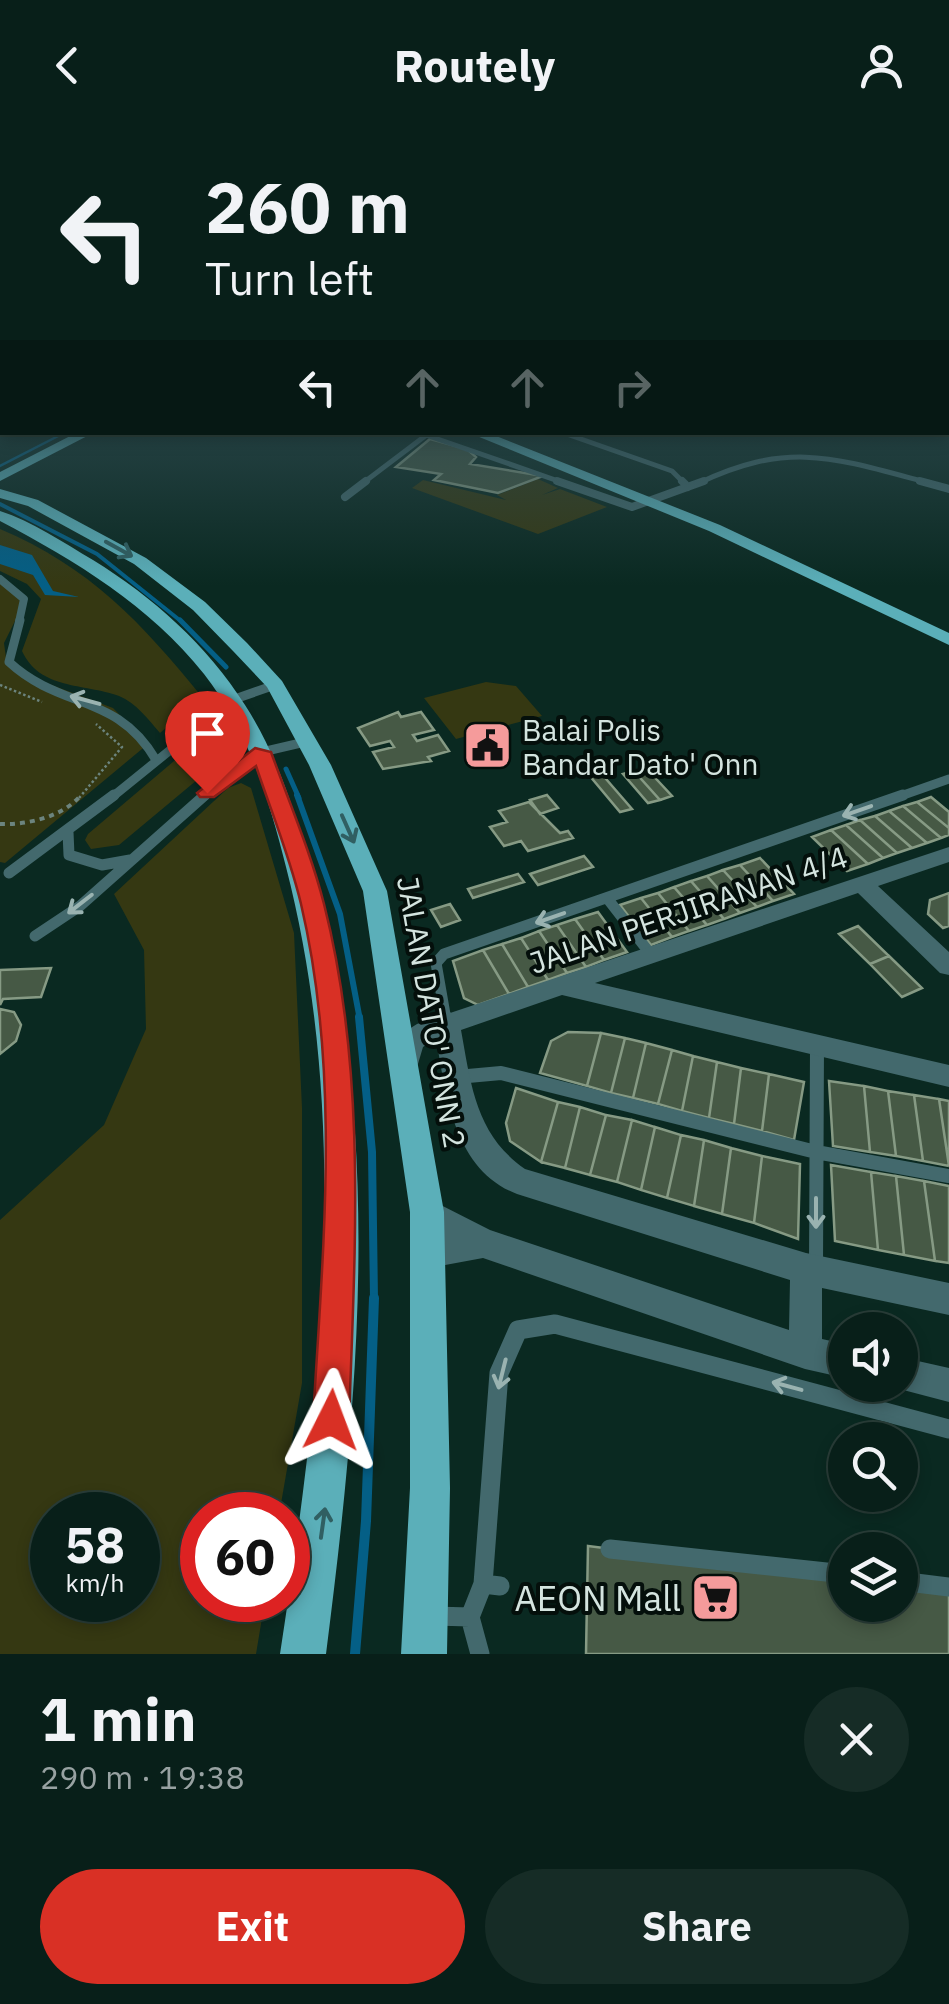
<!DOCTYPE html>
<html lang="en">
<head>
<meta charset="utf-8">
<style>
	:root { --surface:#081f19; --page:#162c26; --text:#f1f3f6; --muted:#98a2a2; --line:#293d38; --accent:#d93025 }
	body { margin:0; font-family:"IBM Plex Sans",sans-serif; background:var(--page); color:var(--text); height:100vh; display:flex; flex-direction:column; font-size:38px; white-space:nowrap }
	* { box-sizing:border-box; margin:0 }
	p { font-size:32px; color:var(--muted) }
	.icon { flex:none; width:55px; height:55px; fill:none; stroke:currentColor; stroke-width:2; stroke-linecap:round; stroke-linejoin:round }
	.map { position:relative; height:1524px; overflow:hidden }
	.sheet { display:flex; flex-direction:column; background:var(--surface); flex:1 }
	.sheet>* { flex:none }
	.top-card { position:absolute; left:0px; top:0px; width:950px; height:305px; box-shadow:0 5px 15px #0003,0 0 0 2px var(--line); background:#081f19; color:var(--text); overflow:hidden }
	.tools { position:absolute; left:828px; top:1182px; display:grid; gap:20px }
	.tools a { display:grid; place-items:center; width:90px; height:90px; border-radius:50%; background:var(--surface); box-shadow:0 5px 15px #0003,0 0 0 2px var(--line); font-size:50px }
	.speed { position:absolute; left:30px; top:1362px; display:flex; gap:20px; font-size:50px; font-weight:700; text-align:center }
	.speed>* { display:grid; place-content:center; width:130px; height:130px; border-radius:50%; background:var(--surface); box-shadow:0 5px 15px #0003,0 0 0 2px var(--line); line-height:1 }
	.speed small { font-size:25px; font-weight:400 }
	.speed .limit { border:15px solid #d22; background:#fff; color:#111 }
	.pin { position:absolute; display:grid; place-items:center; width:85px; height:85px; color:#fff; margin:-102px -42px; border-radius:50% 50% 50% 0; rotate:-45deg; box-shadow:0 0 10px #0007 }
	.pin .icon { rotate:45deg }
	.me { position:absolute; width:110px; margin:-55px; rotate:3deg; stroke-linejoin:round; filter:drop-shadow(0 0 8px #0008) }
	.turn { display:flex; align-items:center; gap:35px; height:210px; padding:0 40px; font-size:45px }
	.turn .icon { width:130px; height:130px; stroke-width:2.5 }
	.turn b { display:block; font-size:70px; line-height:85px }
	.lanes { display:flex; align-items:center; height:95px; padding:0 40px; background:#0003; justify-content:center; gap:50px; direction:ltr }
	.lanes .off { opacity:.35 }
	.round { display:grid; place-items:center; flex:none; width:105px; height:105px; border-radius:52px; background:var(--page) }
	.headline { display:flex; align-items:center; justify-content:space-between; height:170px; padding:0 40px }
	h1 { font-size:60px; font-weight:800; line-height:75px }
	.button { display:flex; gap:20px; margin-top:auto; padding:20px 40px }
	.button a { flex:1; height:115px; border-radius:60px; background:var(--accent); color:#fff; font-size:40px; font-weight:800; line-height:115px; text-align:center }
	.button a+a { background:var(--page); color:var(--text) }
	header { display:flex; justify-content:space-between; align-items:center; height:130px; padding:0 40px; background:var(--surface); font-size:45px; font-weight:800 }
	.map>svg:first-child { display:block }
	.green { fill:#353812; fill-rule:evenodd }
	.water { fill:#045f86 }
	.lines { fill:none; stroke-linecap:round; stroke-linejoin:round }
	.stream-far5 { stroke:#045f86; stroke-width:2.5 }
	.stream-far4 { stroke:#045f86; stroke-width:4 }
	.stream-far3 { stroke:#045f86; stroke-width:5 }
	.stream-far2 { stroke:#045f86; stroke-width:6 }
	.stream-far1 { stroke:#045f86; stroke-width:8 }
	.stream { stroke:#045f86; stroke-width:10 }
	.river { fill:#045f86; fill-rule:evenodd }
	.building { fill:#465945; stroke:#869a84; stroke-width:2.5 }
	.path-far1 { stroke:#6c847e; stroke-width:2.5; stroke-dasharray:2.5 2.5; stroke-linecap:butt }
	.path { stroke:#6c847e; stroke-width:4; stroke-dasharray:5 5; stroke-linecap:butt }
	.lane-far5 { stroke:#43696d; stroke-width:5 }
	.lane-far4 { stroke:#43696d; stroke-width:8 }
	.lane-far3 { stroke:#43696d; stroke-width:9 }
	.lane-far2 { stroke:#43696d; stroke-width:11 }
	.lane-far1 { stroke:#43696d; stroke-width:14 }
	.lane { stroke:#43696d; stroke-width:19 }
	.street { fill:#43696d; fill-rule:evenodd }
	.primary { fill:#5bafb9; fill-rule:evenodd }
	.oneway { stroke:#305f62 }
	.oneway2 { stroke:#9ab3b1 }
	.route { fill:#d93025; stroke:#8d1f18; stroke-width:2.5 }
	.labels { text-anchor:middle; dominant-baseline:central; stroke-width:8; stroke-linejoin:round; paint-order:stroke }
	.poi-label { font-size:30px; fill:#d4e4df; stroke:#040f0b; text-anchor:start }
	.street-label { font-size:30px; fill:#d4e4df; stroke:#040f0b }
	.near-poi-label { font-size:35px; fill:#d4e4df; stroke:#040f0b; text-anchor:end }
</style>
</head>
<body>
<header><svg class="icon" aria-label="back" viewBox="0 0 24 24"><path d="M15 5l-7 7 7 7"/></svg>Routely<svg class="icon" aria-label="person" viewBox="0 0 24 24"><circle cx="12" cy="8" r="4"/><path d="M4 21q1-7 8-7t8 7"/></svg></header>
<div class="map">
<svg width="949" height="1524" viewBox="0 0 949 1524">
	<rect width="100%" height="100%" fill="#0a2921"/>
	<!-- green -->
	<path class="green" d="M538 349 558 358 542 365 560 359 607 377 538 404 412 358 423 350 506 370 497 365Z
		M0 399C90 437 142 493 202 567L160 603C148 589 136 573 119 566 83 553 40 560 22 521L41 469 27 454 0 441Z
		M0 450 17 463 22 477 4 513 6 528 17 542 113 578 148 614 5 733 0 732Z
		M486 552 516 556 542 586 456 609 424 568Z
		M220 592 233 620 119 715 91 719 85 710 88 704Z
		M241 653 251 658 294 803 302 978V1253L279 1385H202V1470H265L256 1524H0V1090L104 995 146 899 144 820 114 764 228 658ZM138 1385V1470H52V1385Z"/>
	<!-- water -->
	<path class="water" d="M0 415 32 425 53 461 79 467 45 465 33 445 0 434Z"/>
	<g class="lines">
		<!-- stream-far5 -->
		<path class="stream-far5" d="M0 336 66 302"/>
		<!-- stream-far4 -->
		<path class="stream-far4" d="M0 374 97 424 182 492"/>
		<!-- stream-far3 -->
		<path class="stream-far3" d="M180 490 226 537
			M286 639 299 668"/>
		<!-- stream-far2 -->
		<path class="stream-far2" d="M297 665 340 784 360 890"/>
		<!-- stream-far1 -->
		<path class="stream-far1" d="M359 887 372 1022 374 1170"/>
		<!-- stream -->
		<path class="stream" d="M355 1524 366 1391 374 1168"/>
		<!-- river -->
		<path class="river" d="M948 255H949V266L948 265Z"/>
	</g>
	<!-- building -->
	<path class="building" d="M430 309 467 319 476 327 470 334 543 346 498 363 434 350 441 344 396 337Z
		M398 582 401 587 421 582 434 600 413 605 417 611 438 605 449 621 428 627 431 631 383 639 373 622 394 617 390 611 370 616 358 598Z
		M646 638 672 666 660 670 634 641Z
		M634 641 660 670 648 673 623 644Z
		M600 642 632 679 620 682 589 645Z
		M547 665 558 678 540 684 530 670Z
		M931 667 949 682V698L917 672Z
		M529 672 560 703 568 701 573 708 528 721 521 711 504 716 490 697 507 692 499 681Z
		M917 672 949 698V705L941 708 903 676Z
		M903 676 941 708 927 713 889 681Z
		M889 681 927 713 912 718 875 686Z
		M875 686 912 718 897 723 860 690Z
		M860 690 897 723 883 728 846 695Z
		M846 695 883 728 868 734 831 700Z
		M831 700 868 734 847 741 812 707Z
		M584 726 593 737 538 755 530 744Z
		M760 728 794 764 773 771 740 735Z
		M740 735 773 771 757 777 723 740Z
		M723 740 757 777 740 783 707 746Z
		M518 744 524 752 473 768 468 759Z
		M707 746 740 783 724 789 691 751Z
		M691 751 724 789 707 795 674 757Z
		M674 757 707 795 689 801 658 763Z
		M658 763 689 801 672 807 641 768Z
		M949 763V796L943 798 928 784 930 770Z
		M641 768 672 807 651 815 620 775Z
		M450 774 460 790 441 797 431 780Z
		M598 782 627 822 604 830 575 789Z
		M575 789 604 830 586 837 557 795Z
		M557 795 586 837 567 843 539 801Z
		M858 796 889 826 870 834 839 804Z
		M539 801 567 843 548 850 521 808Z
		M521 808 548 850 528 857 502 814Z
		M502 814 528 857 509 864 483 820Z
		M483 820 509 864 478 875 464 868 453 831Z
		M889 826 922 858 902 867 870 834Z
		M51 838 41 867 3 869 0 875V840Z
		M0 879 14 882 21 895 16 911 0 924Z
		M568 902 601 903 587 956 540 943 551 911Z
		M601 903 625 908 611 963 587 956Z
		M625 908 646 913 633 968 611 963Z
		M646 913 672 920 658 974 633 968Z
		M672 920 693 926 682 981 658 974Z
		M693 926 717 932 709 988 682 981Z
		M717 932 741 938 734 994 709 988Z
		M741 938 769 944 762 1001 734 994Z
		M769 944 804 952 794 1010 762 1001Z
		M829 951 864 956 870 1022 833 1016Z
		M864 956 888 961 896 1026 870 1022Z
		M516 958 558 972 541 1032 510 1011 506 993Z
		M888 961 914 965 923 1031 896 1026Z
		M914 965 939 969 949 1036 923 1031Z
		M939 969 949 971V1036Z
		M558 972 580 977 565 1038 541 1032Z
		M580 977 606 985 590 1045 565 1038Z
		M606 985 632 990 617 1052 590 1045Z
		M632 990 655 997 641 1060 617 1052Z
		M655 997 681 1005 667 1068 641 1060Z
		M681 1005 704 1010 694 1076 667 1068Z
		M704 1010 731 1018 722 1084 694 1076Z
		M731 1018 762 1026 754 1093 722 1084Z
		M762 1026 800 1034 798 1109 754 1093Z
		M831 1035 871 1042 878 1120 835 1111Z
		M871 1042 896 1046 904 1125 878 1120Z
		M896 1046 924 1051 935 1131 904 1125Z
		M924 1051 949 1056V1133L935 1131Z
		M588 1416 845 1448V1475H900V1454L949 1460V1524H586Z"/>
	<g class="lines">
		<!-- path-far1 -->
		<path class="path-far1" d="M0 555 42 572
			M79 668 122 617 96 594"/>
		<!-- path -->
		<path class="path" d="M0 694C27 695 63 687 81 665"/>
		<!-- lane-far5 -->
		<path class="lane-far5" d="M561 302 672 341 684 353
			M426 305 564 353
			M363 353 429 303
			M699 353C789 310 836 328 929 353"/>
		<!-- lane-far4 -->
		<path class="lane-far4" d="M557 351 632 377 704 351
			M682 351 688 357
			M920 351 949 359
			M345 367 366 351
			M0 449 24 469 19 492"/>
		<!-- lane-far3 -->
		<path class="lane-far3" d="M20 490 9 532C61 580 117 563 156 630
			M111 668 232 570 275 555
			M202 668 262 622 305 612
			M895 668 949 649"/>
		<!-- lane-far2 -->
		<path class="lane-far2" d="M68 702 69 725 102 735 130 730
			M9 743 114 665
			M607 768 652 826
			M35 806 80 776 205 665
			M446 890 436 833 444 824 903 665"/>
		<!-- lane-far1 -->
		<path class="lane-far1" d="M445 887 447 896
			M457 947 501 943 816 1022 949 1046
			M816 1136 817 916"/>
		<!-- lane -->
		<path class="lane" d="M610 1419 845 1444
			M900 1451 949 1457
			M483 1454 500 1456
			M434 1486 470 1487
			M480 1524 470 1487 483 1454 499 1243 518 1200 555 1194 949 1299"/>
		<!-- street -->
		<path class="street" d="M949 717V732L878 756 949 822V845L940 843 858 763 595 853 949 935V957L562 865 461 900C471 955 476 1005 525 1039L806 1123 949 1153V1185L822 1158V1209L845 1214V1248L805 1239 483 1128 429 1138 418 1134 413 1123 418 1112 440 1106 416 1092 412 1082 416 1072 427 1068 490 1100 789 1200 790 1150 517 1064C454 1040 446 965 436 908L423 917 415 944 406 947 397 944C387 924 400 904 417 894Z
			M900 1227 949 1238V1272L888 1256 900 1255Z"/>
		<!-- primary -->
		<path class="primary" d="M78 302H95L0 351V342Z
			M467 302H486L720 395 949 503V515L709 401Z
			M0 359 38 370 146 428 205 472 247 513 282 551 331 635 387 761 444 1082 450 1358 447 1524H401L410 1358V1082L363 761 309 635 267 557 233 521 193 480 134 434 28 376 0 368Z
			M0 381C32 391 64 413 93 430 153 467 207 515 245 575 278 626 296 685 312 743 384 999 359 1264 326 1524H280C320 1262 353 997 286 737 269 669 248 600 204 544 150 476 76 431 0 391Z"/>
	</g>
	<!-- one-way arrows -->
	<defs><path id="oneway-shaft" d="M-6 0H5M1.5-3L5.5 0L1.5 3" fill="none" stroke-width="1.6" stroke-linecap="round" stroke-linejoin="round" transform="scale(2.5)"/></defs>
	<g class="oneway">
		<use href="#oneway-shaft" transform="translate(119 419) rotate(29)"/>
		<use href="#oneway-shaft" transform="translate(348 699) rotate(66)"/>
		<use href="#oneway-shaft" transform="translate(323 1393) rotate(-82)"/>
	</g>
	<g class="oneway2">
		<use href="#oneway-shaft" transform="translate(85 570) rotate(-165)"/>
		<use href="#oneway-shaft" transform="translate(857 681) rotate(161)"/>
		<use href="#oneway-shaft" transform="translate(80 774) rotate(142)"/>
		<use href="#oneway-shaft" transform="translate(550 788) rotate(161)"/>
		<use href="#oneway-shaft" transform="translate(816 1083) rotate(90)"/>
		<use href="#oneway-shaft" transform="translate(502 1244) rotate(104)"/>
		<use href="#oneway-shaft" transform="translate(787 1256) rotate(-165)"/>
	</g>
	<!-- sky -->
	<linearGradient id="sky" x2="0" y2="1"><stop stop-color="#061712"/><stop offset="0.53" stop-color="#2d494e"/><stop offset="1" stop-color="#2d494e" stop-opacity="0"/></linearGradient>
	<rect width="949" height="456" fill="url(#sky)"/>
	<!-- route -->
	<path class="route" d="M255 618 271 622C289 672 311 723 324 774 367 943 355 1117 349 1290L344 1302 331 1308 319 1302 313 1290C323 1117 341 944 301 774 290 727 271 681 256 636L214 667H200L197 663Z"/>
	<!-- icons -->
	<defs>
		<symbol id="civic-square" viewBox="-11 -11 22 22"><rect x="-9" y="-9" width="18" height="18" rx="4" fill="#f59b9b" stroke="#040f0b"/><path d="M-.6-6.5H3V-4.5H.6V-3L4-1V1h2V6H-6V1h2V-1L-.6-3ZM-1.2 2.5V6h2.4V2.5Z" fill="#111"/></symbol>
		<symbol id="supermarket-square" viewBox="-11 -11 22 22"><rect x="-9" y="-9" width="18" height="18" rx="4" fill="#f59b9b" stroke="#040f0b"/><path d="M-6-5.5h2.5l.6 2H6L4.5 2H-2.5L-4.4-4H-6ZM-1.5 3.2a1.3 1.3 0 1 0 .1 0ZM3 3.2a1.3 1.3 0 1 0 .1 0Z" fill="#111"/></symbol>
	</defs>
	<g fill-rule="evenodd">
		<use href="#civic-square" x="460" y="588" width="55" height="55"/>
		<use href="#supermarket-square" x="688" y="1440" width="55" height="55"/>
	</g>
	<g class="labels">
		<!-- poi labels -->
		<g class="poi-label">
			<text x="522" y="599">Balai Polis<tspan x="522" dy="34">Bandar Dato' Onn</tspan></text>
		</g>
		<!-- street labels -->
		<g class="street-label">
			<text transform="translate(688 779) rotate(-19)">JALAN PERJIRANAN 4/4</text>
			<text transform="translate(432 882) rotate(80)">JALAN DATO' ONN 2</text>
		</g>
		<!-- near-poi labels -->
		<g class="near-poi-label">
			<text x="681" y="1468">AEON Mall</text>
		</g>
	</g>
</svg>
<div class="tools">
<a><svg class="icon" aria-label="sound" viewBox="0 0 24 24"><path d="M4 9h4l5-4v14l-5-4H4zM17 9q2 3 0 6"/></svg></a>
<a><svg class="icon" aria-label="search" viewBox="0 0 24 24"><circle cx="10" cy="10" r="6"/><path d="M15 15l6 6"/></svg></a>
<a><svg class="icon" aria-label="layers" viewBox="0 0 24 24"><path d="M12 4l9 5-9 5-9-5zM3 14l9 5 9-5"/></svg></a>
</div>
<div class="speed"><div>58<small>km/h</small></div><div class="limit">60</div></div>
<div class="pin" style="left:207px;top:663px;background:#d93025"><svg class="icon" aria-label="arrive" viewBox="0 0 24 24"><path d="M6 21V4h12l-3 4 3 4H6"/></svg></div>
<svg class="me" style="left:331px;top:1290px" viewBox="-20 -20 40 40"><path d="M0-17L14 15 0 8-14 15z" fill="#d93025" stroke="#fff" stroke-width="4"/></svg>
<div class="top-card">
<div class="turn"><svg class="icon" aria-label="left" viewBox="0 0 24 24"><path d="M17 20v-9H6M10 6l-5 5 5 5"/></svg><div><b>260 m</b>Turn left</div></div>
<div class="lanes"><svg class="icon" aria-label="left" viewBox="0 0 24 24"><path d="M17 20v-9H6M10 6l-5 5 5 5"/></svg><svg class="icon off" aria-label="ahead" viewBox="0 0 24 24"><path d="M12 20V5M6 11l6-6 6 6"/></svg><svg class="icon off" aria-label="ahead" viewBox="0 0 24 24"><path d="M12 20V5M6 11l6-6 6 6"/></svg><svg class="icon off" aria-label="right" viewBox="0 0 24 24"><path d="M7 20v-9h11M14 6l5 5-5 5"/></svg></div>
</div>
</div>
<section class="sheet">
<div class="headline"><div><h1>1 min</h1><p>290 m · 19:38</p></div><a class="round"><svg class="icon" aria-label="close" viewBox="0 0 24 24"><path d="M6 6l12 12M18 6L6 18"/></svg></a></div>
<div class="button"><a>Exit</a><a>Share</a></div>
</section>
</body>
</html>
